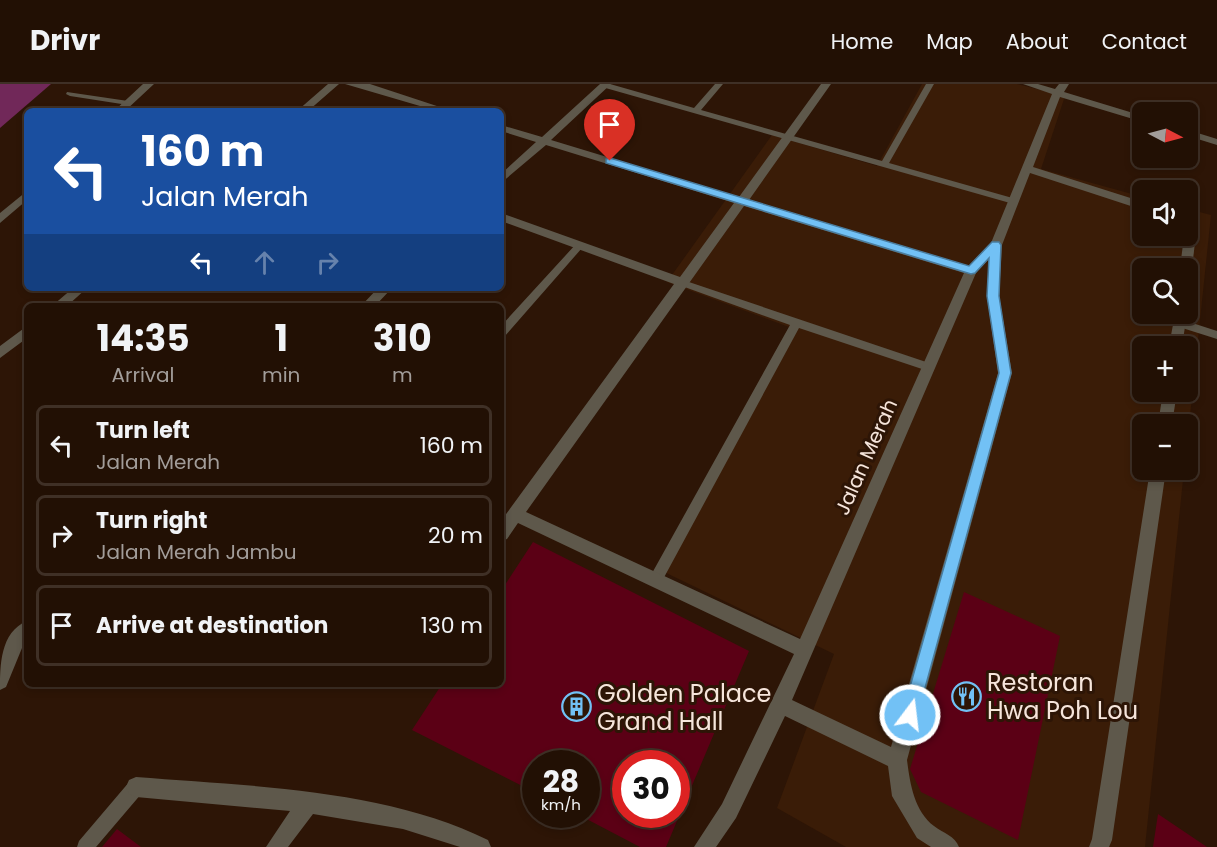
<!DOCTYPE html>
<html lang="en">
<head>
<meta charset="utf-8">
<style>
	:root { --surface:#221004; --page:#2a190e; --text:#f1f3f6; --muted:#a29d9a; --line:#3f3026 }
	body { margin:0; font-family:Poppins,sans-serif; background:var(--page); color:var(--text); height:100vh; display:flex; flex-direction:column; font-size:22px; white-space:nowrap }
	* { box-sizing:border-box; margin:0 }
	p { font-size:20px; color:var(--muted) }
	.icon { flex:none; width:33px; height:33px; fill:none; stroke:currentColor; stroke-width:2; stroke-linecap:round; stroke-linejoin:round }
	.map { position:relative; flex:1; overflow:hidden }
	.panel { position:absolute; left:24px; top:219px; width:480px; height:384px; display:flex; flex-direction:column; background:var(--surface); border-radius:9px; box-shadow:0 3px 9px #0003,0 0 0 2px var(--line) }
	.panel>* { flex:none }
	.top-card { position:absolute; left:24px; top:24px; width:480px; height:183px; border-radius:9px; box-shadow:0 3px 9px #0003,0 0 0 2px var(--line); background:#1a4fa0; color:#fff; overflow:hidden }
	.needle { width:39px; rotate:96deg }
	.buttons { position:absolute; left:1132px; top:18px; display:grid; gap:12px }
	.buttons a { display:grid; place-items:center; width:66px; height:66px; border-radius:9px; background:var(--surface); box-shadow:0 3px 9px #0003,0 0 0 2px var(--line); font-size:30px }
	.speed { position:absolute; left:522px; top:666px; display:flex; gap:12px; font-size:30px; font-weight:700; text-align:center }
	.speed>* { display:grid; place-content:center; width:78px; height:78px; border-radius:50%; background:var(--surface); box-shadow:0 3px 9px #0003,0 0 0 2px var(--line); line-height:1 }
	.speed small { font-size:15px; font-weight:400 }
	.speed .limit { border:9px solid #d22; background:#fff; color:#111 }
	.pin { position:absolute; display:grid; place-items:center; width:51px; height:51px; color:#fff; margin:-62px -26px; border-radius:50% 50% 50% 0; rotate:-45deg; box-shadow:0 0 6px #0007 }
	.pin .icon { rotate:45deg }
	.me { position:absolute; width:66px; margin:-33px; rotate:15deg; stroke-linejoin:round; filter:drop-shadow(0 0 4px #0008) }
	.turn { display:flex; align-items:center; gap:21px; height:126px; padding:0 18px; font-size:27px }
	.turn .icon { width:78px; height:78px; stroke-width:2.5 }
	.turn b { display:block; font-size:42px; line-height:51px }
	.lanes { display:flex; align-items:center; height:57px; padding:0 18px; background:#0003; justify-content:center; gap:30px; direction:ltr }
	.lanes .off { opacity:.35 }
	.eta { display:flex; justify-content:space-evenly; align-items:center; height:102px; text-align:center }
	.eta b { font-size:36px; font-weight:700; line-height:42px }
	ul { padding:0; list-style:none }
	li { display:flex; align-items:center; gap:18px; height:81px; margin:0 12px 9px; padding:0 6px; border:3px solid var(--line); border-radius:9px }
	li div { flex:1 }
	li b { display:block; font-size:22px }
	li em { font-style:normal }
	header { display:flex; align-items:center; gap:36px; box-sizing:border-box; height:84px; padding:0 30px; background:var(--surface); border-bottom:2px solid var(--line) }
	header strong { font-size:28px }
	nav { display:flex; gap:33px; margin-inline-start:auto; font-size:21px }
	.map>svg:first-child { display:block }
	.built { fill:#3a1c07; fill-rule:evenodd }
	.water { fill:#712859 }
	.building { fill:#5b0015; fill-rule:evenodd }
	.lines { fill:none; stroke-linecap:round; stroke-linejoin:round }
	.lane { fill:#5e584b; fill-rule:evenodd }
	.street { fill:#5e584b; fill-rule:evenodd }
	.route { fill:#72c1f5; stroke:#4a7d9f; stroke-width:1.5 }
	.labels { text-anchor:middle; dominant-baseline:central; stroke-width:6; stroke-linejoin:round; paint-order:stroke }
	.street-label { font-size:20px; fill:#f6e5db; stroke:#2d1506 }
	.near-poi-label { font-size:24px; fill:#f6e5db; stroke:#2d1506; text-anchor:start }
</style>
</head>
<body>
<header>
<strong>Drivr</strong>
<nav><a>Home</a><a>Map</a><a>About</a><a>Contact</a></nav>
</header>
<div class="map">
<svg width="1217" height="763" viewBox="0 0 1217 763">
	<rect width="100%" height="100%" fill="#2d1506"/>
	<!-- built -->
	<path class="built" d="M922 0H1017L1065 12 1041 85 1143 113V152H1188V125L1211 131 1188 351V340H1143V386H1184L1145 763H846L777 724 834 570 656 484 789 243 667 198 772 51 877 82ZM1143 184H1188V230H1143ZM1143 262H1188V308H1143Z"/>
	<!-- water -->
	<path class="water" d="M0 0H51L0 44Z"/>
	<!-- building -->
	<path class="building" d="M533 458 749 567 666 763H640L577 730H586V680H536V709L412 646 442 600H501V507ZM626 680H676V730H626Z
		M964 508 1060 552 1018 756 921 708 910 685Z
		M1158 730 1207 763H1153Z
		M117 745 141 763H102Z"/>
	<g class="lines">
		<!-- lane -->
		<path class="lane" d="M602 0H610L694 24 715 0H723L701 26 882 77 926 0H934L889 79 1016 115 1018 117 1016 119H1010L602 3Z
			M67 8 128 17 132 19 128 21 70 12 66 10Z
			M579 159 582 160V164L505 252 501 253V242L576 160Z
			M683 196 932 280 933 283 928 287 799 244 661 499 656 501 651 499 649 495 651 491 790 241 679 201V197Z
			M1180 235 1217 247V255L1176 242 1175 239Z
			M136 695 142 697 144 703 142 709 96 763H77L79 757 130 697Z"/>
		<!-- street -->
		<path class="street" d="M143 0H154L125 27H114Z
			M328 0H339L308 27H297Z
			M345 0H370L452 27H437Z
			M600 0H611L551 56 739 113 821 0H831L749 116 969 182 991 159 1052 10 1023 0H1038L1055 5 1059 0H1069L1064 8 1143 32V38L1060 13 1033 83 1143 118V126L1030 89 1002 161 999 212 1012 289 907 676C910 699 914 727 934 742 943 749 955 752 959 763H931L917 754 892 712 888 682 785 632 736 734 716 763H694L722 720 794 570 518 439 507 455 501 457V437L674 200 501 137V129L680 193 734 119 546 61 501 99V90L536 58 501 47V41L542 53ZM744 122 964 189 800 555 526 428ZM989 175 987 212 998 289 891 663 792 616 976 189Z
			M1188 46 1217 55V61L1188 52Z
			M27 107V116L0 139V129Z
			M1188 142 1192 143 1196 150 1192 184 1188 188V184H1180L1184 152H1188Z
			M73 204H87L67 222H52Z
			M378 204H392L375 222H361Z
			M1175 230H1187L1182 262H1169Z
			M27 242V254L0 274V262Z
			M1163 308H1177L1172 340H1158Z
			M1150 386H1166L1112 756 1109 763H1089L1092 755Z
			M27 537V558L22 564 6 603 0 606C0 582 0 548 27 537Z
			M136 693C249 702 386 705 488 756L491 763H460L403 745 313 730 288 763H266L290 727 136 713 129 710 126 703 129 696Z"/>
	</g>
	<!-- route -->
	<path class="route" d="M610 74 969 182 992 158H999L1001 161 999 212 1011 289 916 637 910 639 904 637 902 631 999 289 987 212 989 174 975 189 971 190 606 79V75Z"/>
	<!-- icons -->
	<defs>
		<symbol id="restaurant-ring" viewBox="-11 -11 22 22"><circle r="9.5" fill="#2d1506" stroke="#72c1f5" stroke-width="1.5"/><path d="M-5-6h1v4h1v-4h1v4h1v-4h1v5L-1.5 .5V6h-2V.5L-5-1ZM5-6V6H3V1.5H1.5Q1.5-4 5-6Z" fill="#72c1f5"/></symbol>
		<symbol id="building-ring" viewBox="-11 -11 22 22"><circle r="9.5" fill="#2d1506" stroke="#72c1f5" stroke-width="1.5"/><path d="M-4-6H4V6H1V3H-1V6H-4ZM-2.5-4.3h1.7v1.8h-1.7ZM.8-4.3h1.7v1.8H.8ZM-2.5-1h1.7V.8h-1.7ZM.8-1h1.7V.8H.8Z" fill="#72c1f5"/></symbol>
	</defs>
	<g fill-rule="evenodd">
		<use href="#restaurant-ring" x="950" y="596" width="33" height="33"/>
		<use href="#building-ring" x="560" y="606" width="33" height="33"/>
	</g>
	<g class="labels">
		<!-- street labels -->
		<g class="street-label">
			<text transform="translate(866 373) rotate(-66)">Jalan Merah</text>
		</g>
		<!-- near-poi labels -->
		<g class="near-poi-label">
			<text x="987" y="598">Restoran<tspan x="987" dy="28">Hwa Poh Lou</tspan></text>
			<text x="597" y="609">Golden Palace<tspan x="597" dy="28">Grand Hall</tspan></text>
		</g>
	</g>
</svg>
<div class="buttons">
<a><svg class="needle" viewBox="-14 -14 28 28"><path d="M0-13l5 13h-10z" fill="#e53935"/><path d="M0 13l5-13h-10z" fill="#a29d9a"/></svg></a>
<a><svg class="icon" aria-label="sound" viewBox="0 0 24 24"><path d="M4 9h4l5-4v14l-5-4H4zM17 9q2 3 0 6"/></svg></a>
<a><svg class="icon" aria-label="search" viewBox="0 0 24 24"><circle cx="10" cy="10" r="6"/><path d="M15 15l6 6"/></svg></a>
<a>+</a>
<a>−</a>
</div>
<div class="speed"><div>28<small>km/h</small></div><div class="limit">30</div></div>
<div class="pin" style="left:610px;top:77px;background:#d93025"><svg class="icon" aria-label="arrive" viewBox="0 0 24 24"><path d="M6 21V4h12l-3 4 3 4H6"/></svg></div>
<svg class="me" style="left:910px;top:631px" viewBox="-20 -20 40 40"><circle r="17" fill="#72c1f5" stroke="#fff" stroke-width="3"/><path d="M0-11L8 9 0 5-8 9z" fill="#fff"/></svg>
<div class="top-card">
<div class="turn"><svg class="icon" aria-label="left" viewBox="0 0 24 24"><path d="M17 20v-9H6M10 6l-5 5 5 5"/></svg><div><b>160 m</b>Jalan Merah</div></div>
<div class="lanes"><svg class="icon" aria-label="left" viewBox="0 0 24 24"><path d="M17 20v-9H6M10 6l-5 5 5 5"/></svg><svg class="icon off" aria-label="ahead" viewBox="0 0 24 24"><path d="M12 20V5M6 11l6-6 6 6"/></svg><svg class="icon off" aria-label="right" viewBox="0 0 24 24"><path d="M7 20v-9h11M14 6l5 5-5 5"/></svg></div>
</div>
<section class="panel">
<div class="eta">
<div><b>14:35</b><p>Arrival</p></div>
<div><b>1</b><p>min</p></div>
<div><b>310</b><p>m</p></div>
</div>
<ul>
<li><svg class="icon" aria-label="left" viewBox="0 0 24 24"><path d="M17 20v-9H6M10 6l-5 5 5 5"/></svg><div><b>Turn left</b><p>Jalan Merah</p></div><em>160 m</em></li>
<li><svg class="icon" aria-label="right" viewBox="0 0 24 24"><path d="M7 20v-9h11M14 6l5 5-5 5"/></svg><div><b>Turn right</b><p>Jalan Merah Jambu</p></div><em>20 m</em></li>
<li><svg class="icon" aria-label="arrive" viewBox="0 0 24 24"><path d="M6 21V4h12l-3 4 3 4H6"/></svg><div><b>Arrive at destination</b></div><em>130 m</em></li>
</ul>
</section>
</div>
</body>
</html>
